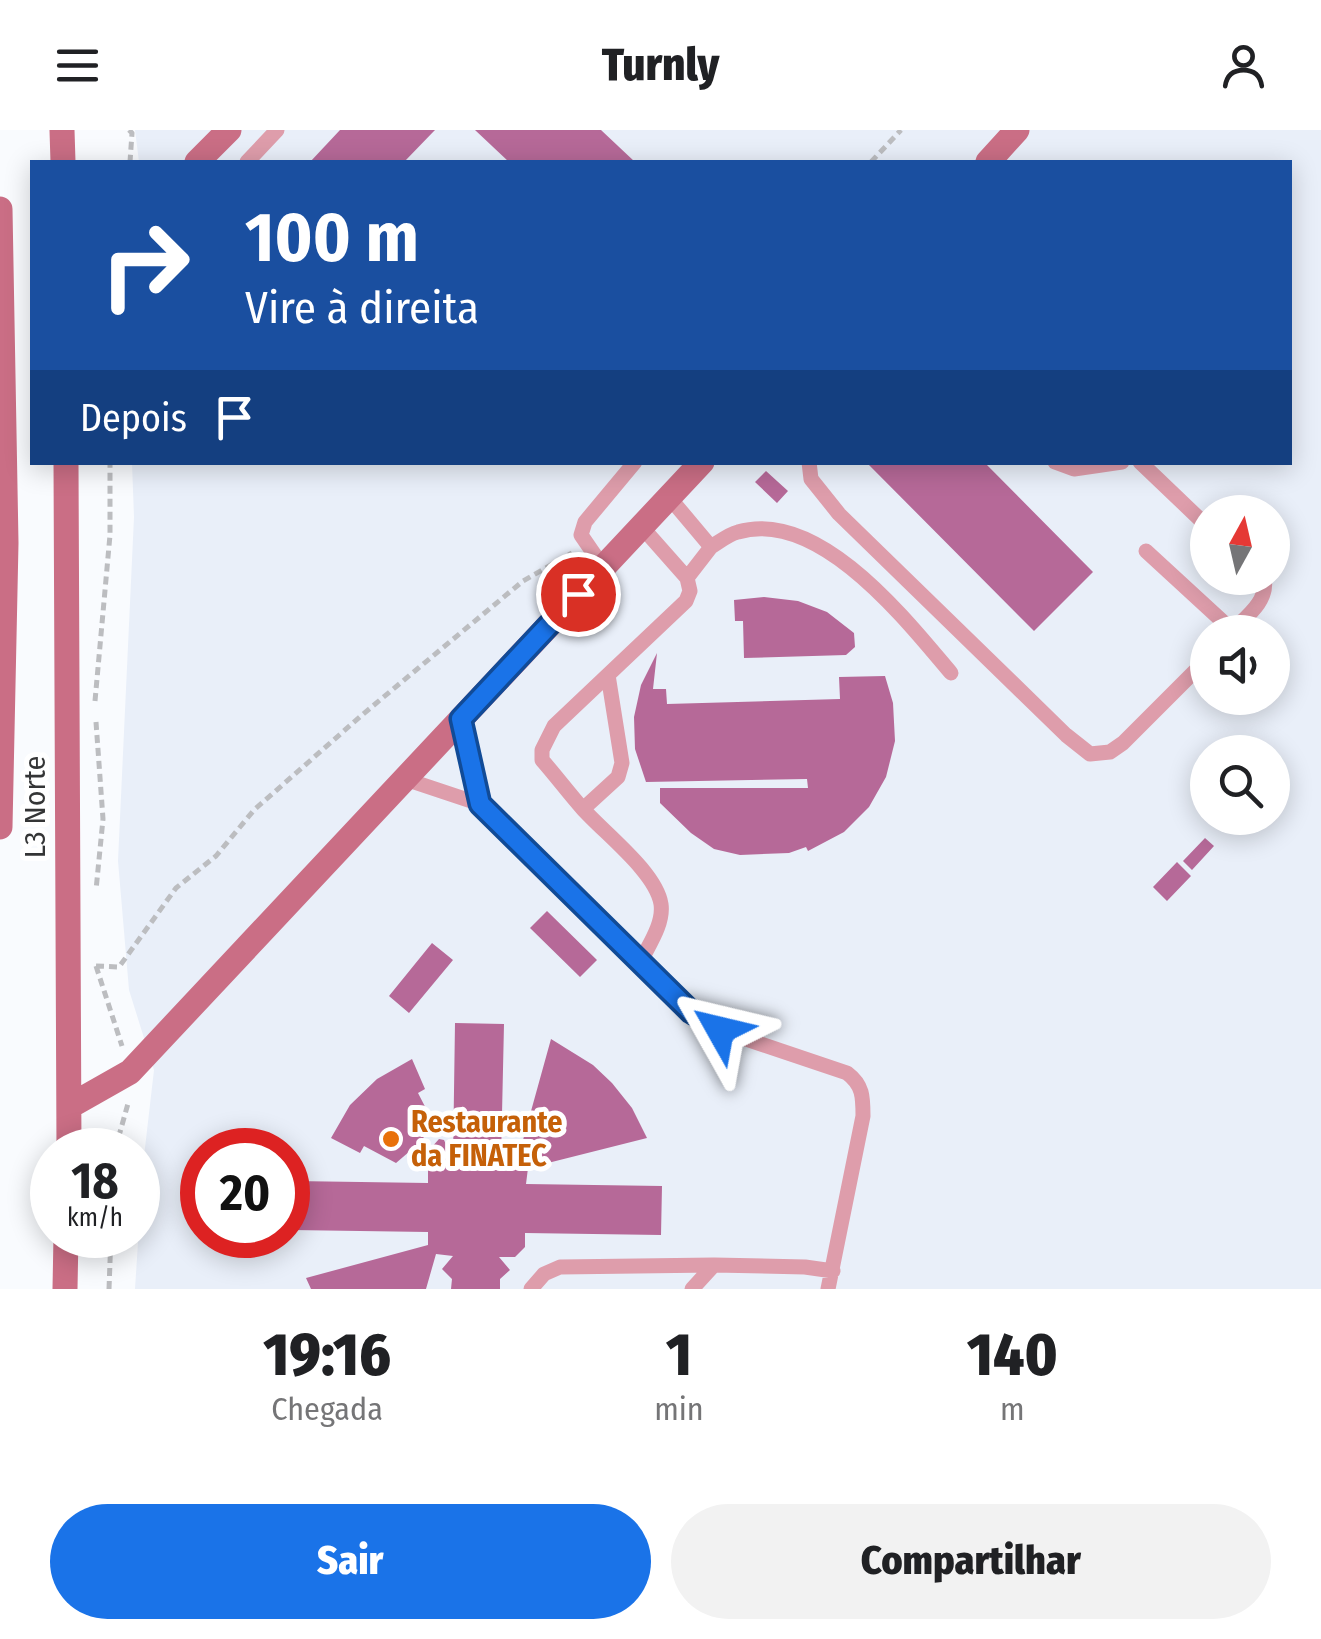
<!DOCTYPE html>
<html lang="pt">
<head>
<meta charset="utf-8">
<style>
	:root { --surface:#fff; --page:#f2f2f2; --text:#202124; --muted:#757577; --accent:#1a73e8 }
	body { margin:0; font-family:"Fira Sans Condensed",sans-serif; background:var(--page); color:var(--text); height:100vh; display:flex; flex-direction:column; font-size:38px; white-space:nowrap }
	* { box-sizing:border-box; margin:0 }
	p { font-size:32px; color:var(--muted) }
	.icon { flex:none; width:55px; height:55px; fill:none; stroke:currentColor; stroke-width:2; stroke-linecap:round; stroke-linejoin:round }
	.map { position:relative; height:1159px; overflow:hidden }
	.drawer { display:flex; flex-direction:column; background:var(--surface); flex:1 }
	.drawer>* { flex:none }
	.guide { position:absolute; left:30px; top:30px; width:1262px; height:305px; border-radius:0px; box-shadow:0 5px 25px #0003; background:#1a4fa0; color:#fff; overflow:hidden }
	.needle { width:65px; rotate:8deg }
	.fabs { position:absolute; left:1190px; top:365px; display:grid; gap:20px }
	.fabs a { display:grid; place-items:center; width:100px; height:100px; border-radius:50%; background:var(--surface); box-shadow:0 5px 25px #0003; font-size:50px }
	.speed { position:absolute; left:30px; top:998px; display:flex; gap:20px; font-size:50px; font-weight:700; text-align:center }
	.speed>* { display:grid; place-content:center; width:130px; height:130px; border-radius:50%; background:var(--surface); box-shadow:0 5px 25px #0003; line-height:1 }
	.speed small { font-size:25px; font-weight:400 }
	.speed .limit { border:15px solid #d22; background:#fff; color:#111 }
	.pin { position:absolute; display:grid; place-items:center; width:85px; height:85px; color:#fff; margin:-42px; border:5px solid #fff; border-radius:50%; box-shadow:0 2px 10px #0007 }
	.me { position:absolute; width:110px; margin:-55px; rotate:307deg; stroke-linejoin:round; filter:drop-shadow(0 0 8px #0008) }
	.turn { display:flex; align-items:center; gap:35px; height:210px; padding:0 50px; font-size:45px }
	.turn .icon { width:130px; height:130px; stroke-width:2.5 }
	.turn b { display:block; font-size:70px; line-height:85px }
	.then { display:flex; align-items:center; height:95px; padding:0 50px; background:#0003; gap:20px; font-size:38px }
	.eta { display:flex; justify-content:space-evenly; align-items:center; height:170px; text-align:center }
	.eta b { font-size:60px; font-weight:800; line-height:70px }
	.primary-button { display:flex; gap:20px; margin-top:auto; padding:20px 50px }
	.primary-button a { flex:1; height:115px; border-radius:60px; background:var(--accent); color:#fff; font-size:40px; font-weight:800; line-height:115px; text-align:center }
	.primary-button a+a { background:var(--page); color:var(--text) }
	header { display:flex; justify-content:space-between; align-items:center; height:130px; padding:0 50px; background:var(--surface); font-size:45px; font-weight:800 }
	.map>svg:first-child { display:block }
	.built { fill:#e9eff9; fill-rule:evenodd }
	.building { fill:#b66998 }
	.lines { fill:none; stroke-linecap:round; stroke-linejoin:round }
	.path { stroke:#bcbdc0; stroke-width:5; stroke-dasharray:8 5; stroke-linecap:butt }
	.lane { stroke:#de9dab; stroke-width:15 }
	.secondary { stroke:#ca6e85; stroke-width:25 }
	.route-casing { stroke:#114b97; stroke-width:25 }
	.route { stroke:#1a73e8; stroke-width:18 }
	.food-dot { fill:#e8710a; stroke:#fff; stroke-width:4 }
	.labels { text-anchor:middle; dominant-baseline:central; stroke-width:10; stroke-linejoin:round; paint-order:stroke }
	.street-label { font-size:30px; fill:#343536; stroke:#fff }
	.food-label { font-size:30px; font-weight:bold; fill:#c56008; stroke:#fff; text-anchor:start }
</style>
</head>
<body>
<header><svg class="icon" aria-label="menu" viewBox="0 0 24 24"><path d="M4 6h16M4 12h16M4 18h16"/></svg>Turnly<svg class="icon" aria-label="person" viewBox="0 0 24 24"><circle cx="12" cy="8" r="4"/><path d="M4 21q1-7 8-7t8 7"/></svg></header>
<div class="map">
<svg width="1321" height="1159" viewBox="0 0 1321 1159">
	<rect width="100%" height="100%" fill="#f9fbfe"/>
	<!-- built -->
	<path class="built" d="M135 0H1321V1159H135L143 1035 154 940 129 860 118 731 134 387 132 333 1290 332V32H139ZM1208 382H1272V448H1208ZM1208 502H1272V568H1208ZM1208 622H1272V688H1208ZM202 1020H288V1105H202Z"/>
	<!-- building -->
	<path class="building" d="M340 0H435L404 32H310Z
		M475 0H601L635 32H509Z
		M866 332H984L1093 442 1034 501Z
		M766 341 788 361 777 373 755 352Z
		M764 467 798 471 827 482 854 503 855 517 846 525 744 528 743 491H735L734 470Z
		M657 523 653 559H666L667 574 840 569 839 547 885 546 893 573 895 611 886 647 869 677 844 702 808 721 806 717 789 723 740 725 714 719 691 703 660 673V658H808L807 649 646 652 635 619 634 587 641 555Z
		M1205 708 1214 716 1192 740 1183 731Z
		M1177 732 1191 746 1167 771 1153 757Z
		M547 781 597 830 580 847 530 798Z
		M432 813 453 830 409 883 389 866Z
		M455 893 504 894 501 1029 518 1028 551 909 593 935 612 953 632 978 647 1008 528 1038 526 1054 662 1056 661 1105 525 1103V1117L515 1127H499L510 1140 500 1149V1159H451L452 1149 442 1139 453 1126 436 1124 426 1159H311L306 1148 428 1115V1102L292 1100 293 1051 428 1053V1040L410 1021 396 1033 364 1016 360 1023 331 1008 350 975 377 949 412 929 425 959 418 963 435 996 422 1009 431 1018 439 1009 444 1010 448 1019 439 1028 453 1029Z"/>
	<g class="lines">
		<!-- path -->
		<path class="path" d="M129 0 132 3 130 32
			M871 32 901 0
			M95 571 110 405V332
			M96 592 103 689 96 760
			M96 836 119 837 176 758 216 726 254 680 362 585 523 451 572 423
			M96 836 122 916
			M115 1020 129 970
			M109 1159 111 1105"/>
		<!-- lane -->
		<path class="lane" d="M247 32 277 0
			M809 332 811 349 839 384 1066 605 1090 624 1110 622 1123 613 1208 528
			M1055 332 1074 339 1122 332
			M1140 332 1208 397
			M669 367 711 417 687 448
			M711 417C719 412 729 404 738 402 819 378 906 490 951 543
			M1146 421 1233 501
			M603 437 581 405 585 392 635 332
			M1231 502C1246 487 1269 471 1264 448
			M461 589 480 674
			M405 649 480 674 691 882 719 900 847 943C863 955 863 967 863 986L828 1159
			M583 679 618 647 622 633 608 545
			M640 833C648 816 664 794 661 774 656 742 604 703 582 678 568 662 556 646 542 630V620L554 596 686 471 690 461 687 448 641 396
			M531 1159 544 1144 560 1137 714 1135
			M692 1159 714 1135 805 1137 833 1141"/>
		<!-- secondary -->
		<path class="secondary" d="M62 0 63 32
			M197 32 229 0
			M988 32 1017 0
			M0 79 6 413 0 697
			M66 332 69 1020
			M70 976 130 942 702 332
			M65 1159 66 1105"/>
	</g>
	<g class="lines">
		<defs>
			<path id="route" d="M578 464 461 589 480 674 691 882 720 900"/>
		</defs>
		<!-- route casing -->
		<use href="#route" class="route-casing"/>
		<!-- route -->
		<use href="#route" class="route"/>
	</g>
	<!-- markers -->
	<circle class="food-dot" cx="391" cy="1009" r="10"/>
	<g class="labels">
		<!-- street labels -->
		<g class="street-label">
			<text transform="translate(35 677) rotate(-90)">L3 Norte</text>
		</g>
		<!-- food labels -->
		<g class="food-label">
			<text x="411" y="992">Restaurante<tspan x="411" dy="34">da FINATEC</tspan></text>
		</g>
	</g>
</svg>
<div class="fabs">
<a><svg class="needle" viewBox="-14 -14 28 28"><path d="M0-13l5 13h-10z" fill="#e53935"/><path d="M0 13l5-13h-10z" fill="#757577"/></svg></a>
<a><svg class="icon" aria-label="sound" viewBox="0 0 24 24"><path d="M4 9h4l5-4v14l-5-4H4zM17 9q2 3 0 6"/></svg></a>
<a><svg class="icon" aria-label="search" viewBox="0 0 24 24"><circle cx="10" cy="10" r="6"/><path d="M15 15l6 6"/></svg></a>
</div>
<div class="speed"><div>18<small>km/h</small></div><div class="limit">20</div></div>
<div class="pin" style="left:578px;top:464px;background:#d93025"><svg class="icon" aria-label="arrive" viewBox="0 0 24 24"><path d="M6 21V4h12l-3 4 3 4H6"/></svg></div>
<svg class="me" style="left:720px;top:900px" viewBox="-20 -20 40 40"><path d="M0-17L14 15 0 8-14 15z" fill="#1a73e8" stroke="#fff" stroke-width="4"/></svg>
<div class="guide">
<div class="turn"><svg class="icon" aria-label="right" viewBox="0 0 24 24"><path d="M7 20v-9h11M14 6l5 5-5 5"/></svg><div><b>100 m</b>Vire à direita</div></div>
<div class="then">Depois<svg class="icon" aria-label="arrive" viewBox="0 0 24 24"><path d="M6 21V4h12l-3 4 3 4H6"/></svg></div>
</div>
</div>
<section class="drawer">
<div class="eta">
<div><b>19:16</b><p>Chegada</p></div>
<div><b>1</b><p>min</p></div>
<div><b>140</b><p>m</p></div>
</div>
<div class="primary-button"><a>Sair</a><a>Compartilhar</a></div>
</section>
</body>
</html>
